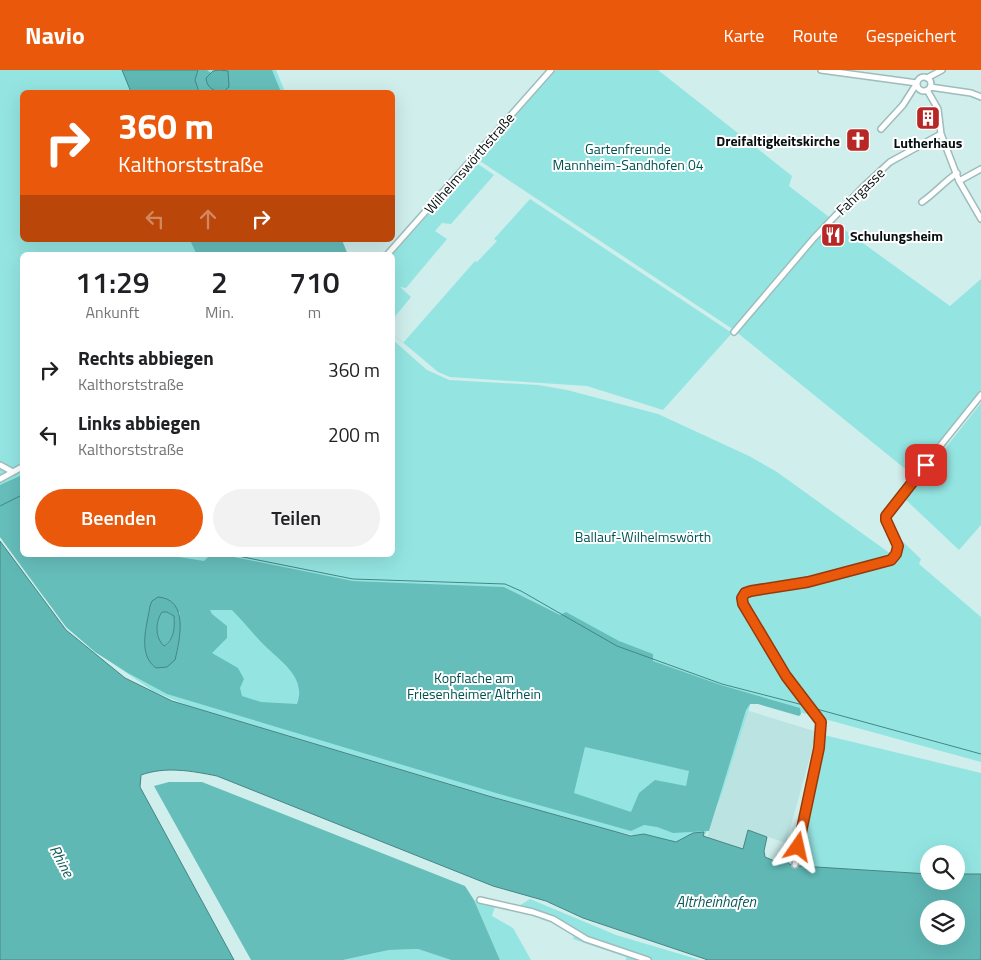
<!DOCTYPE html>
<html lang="de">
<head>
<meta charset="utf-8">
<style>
	:root { --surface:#fff; --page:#f2f2f2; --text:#202124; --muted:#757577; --accent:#ea580c }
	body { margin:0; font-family:"Titillium Web",sans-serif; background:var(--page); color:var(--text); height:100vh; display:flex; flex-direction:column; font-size:19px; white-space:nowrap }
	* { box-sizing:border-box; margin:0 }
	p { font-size:16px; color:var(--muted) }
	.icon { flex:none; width:28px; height:28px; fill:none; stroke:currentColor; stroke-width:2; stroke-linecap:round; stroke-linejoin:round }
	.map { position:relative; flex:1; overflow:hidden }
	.side { position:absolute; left:20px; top:182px; width:375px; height:305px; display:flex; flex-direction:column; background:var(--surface); border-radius:8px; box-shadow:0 5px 20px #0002 }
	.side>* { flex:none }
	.banner { position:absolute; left:20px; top:20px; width:375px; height:152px; border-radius:8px; box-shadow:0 5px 20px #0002; background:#ea580c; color:#fff; overflow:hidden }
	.tools { position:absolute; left:920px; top:775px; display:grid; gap:10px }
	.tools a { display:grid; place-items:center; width:45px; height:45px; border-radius:50%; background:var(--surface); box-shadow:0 5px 20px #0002; font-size:25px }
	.pin { position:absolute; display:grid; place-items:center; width:42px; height:42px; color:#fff; margin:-21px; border-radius:10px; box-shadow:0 2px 8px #0006 }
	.me { position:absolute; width:55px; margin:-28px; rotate:11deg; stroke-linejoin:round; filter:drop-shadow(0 0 4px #0008) }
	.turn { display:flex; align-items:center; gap:18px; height:105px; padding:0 15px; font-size:22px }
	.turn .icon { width:65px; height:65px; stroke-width:2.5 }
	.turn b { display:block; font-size:35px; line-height:42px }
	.lanes { display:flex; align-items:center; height:48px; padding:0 15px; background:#0003; justify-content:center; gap:25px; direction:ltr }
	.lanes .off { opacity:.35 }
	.eta { display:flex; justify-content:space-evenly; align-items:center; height:85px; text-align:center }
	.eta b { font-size:30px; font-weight:600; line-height:35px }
	.primary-button { display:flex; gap:10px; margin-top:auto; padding:10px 15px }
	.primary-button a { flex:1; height:58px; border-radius:30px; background:var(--accent); color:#fff; font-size:20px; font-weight:600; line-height:58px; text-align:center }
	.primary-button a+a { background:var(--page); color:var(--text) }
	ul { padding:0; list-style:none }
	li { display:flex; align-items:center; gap:15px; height:65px; padding:0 15px }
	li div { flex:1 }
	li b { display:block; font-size:19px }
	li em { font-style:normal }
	header { display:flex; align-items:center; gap:30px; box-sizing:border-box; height:70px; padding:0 25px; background:var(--accent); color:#fff }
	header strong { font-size:24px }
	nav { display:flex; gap:28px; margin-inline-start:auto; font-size:18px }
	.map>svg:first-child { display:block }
	.built { fill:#bae3e1 }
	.green { fill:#94e5e2 }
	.forest { fill:#66bebb; fill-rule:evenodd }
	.water { fill:#60b8b5; stroke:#458684; fill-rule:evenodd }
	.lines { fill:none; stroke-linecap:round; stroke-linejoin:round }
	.stream { stroke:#458684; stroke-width:1 }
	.street-casing { stroke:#9ebcbb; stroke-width:8 }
	.street { stroke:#fff; stroke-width:5 }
	.route-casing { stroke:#983908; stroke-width:12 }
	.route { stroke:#ea580c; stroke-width:9 }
	.labels { text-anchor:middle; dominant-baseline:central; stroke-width:4; stroke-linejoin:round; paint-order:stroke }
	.poi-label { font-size:14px; font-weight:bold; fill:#061010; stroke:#fff; text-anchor:end }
	.park-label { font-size:14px; fill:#005351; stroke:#fff }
	.street-label { font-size:14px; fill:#061010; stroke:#fff }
	.water-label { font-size:15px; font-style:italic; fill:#0c5a58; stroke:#fff }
</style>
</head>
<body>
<header>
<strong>Navio</strong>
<nav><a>Karte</a><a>Route</a><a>Gespeichert</a></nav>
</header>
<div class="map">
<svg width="981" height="890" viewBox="0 0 981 890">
	<rect width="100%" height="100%" fill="#cfeeec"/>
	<!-- built -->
	<path class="built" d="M746 640 817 662 786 773 748 760 743 779 707 768Z"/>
	<!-- green -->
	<path class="green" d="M0 0H276L285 22H22V170H341L347 185H22V485H392L393 270 427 300 449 310 538 315 567 320 658 344 749 386 777 402 895 487 900 478 901 470 921 489 919 494 981 547V692L752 629 722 723 702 773H678L601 759 186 635 153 621 90 578 42 525 0 467Z
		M556 0H658L792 106 789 116 829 147 841 159 842 158 950 236 981 209V323L914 406 734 260 477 89Z
		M475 92 494 105 451 154 442 153 435 161 447 169 406 218 400 217 411 227 393 249 392 185Z
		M530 129 732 263 663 340 587 316 450 307 438 302 393 264 392 257 395 266 403 273 475 191 477 192 497 171 494 169Z
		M981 333V455L959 480 905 429Z
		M824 665 981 703V804H956V784H929V804L800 796 799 779Z
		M530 829 616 865 700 890H626V887L573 869 576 860 553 846 517 837Z
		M474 830 495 836 492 846 513 858 531 890H500Z
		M418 879 451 890H343L389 880Z"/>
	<!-- forest -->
	<path class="forest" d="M198 0H207L211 3 206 8 219 0H211H272L281 22H199L195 10Z
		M190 170H342L348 185H197Z
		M22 405V485H166L204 491 210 485H224L353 511 504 517 560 545 566 542 619 571 653 584V591L721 615 800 638 801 644 799 646 758 634H750L746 640 709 761 673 763 657 757 644 755 631 761 496 723 167 624 128 603 95 582 66 557 0 467V415ZM157 528 180 543 167 597 151 594ZM210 540H232C243 551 253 564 264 575 280 591 307 607 297 634L261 632 242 626 240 618 244 609 238 598 212 583 227 568V556L212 544ZM585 677 689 701 686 716 655 710 639 723 631 742 574 723Z
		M162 542H167L174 546C175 558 174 570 163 576 155 568 155 552 162 542Z
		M169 712H202L465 816 474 830 500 890H451L418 879 389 880 343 890H251L154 716Z"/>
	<!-- water -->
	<path class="water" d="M122 0H198L195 10 199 22H131Z
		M219 0 228 1 229 17 223 22C213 21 207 18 206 8L213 1Z
		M0 471 66 560 125 608 172 631 492 727 631 766 644 764 676 772 693 763 704 762 703 766 743 779 748 760 767 767 764 781 765 787 779 793 787 791 789 794 800 796 929 804V811H956V804H981V890H708L583 848 546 831 493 816 217 706C192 701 166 696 141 705L140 717 234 890H0ZM929 839H956V866H929Z
		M158 527C189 529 180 569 175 590L167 597 156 598C137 584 147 556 150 536L152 531ZM162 542H167L174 546C175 558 174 570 164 576 155 568 155 552 162 542Z"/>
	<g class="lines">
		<!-- stream -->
		<path class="stream" d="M0 436 22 425
			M233 485 353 509 505 514 521 521 617 576 722 614 807 636
			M813 638 981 684"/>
		<defs>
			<path id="street" d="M821 0 917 13 903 35 881 59
				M917 14a7 7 0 1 1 14 0a7 7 0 1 1-14 0Z
				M927 8 942 0
				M930 17 971 23 981 27
				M927 20 938 39 941 64 959 111 981 149
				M959 111 981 99
				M922 132C935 123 944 112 957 103
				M387 185 551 0
				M734 262 814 168 864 116 890 92 941 64
				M0 395 13 402
				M0 409 22 397
				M795 795 819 678 821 652 786 606 743 534 742 528 745 523 751 521 809 512 891 490 896 484 898 476 886 450 888 441 981 325
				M480 830 533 842 553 849 586 869 648 890"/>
		</defs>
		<!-- street casing -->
		<use href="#street" class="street-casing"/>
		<!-- street -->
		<use href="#street" class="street"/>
	</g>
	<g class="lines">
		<defs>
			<path id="route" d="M798 777 819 678 821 652 786 606 743 534 742 528 745 523 751 521 808 512 891 490 896 484 898 476 886 450V446L926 395"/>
		</defs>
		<!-- route casing -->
		<use href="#route" class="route-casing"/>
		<!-- route -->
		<use href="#route" class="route"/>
	</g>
	<!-- icons -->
	<defs>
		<symbol id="building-square" viewBox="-11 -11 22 22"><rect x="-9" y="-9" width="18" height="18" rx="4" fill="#b72725" stroke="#fff"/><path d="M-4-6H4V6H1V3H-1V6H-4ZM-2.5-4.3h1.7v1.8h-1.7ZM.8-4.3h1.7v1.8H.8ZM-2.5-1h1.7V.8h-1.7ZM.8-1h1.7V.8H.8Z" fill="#fff"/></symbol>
		<symbol id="church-square" viewBox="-11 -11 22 22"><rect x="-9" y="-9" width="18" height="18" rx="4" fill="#b72725" stroke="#fff"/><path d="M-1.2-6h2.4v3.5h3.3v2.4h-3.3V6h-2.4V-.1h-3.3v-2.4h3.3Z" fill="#fff"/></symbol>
		<symbol id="restaurant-square" viewBox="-11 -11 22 22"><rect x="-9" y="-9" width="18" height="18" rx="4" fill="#b72725" stroke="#fff"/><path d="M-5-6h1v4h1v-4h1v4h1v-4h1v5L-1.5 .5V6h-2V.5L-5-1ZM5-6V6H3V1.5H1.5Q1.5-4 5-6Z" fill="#fff"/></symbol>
	</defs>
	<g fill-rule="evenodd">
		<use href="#building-square" x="914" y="34" width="28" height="28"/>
		<use href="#church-square" x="844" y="56" width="28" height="28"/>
		<use href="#restaurant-square" x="819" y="151" width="28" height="28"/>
	</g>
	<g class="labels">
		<!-- poi labels -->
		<g class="poi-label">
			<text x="840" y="70">Dreifaltigkeitskirche</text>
			<text x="928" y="72" text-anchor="middle">Lutherhaus</text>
			<text x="850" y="165" text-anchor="start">Schulungsheim</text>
		</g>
		<!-- park labels -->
		<g class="park-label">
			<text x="628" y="78">Gartenfreunde<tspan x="628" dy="16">Mannheim-Sandhofen 04</tspan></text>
			<text x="643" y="466">Ballauf-Wilhelmswörth</text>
			<text x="474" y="607">Kopflache am<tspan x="474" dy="16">Friesenheimer Altrhein</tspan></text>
		</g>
		<!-- street labels -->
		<g class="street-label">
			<text transform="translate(469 93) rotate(-49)">Wilhelmswörthstraße</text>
			<text transform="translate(860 121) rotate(-44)">Fahrgasse</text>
		</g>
		<!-- water labels -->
		<g class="water-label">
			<text transform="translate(62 791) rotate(62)">Rhine</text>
			<text x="716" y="831">Altrheinhafen</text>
		</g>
	</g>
</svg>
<div class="tools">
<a><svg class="icon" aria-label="search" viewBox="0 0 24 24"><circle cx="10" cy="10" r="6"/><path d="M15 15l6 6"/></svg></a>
<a><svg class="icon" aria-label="layers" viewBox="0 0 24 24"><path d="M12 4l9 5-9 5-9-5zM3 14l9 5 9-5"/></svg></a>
</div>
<div class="pin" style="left:926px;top:395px;background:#d93025"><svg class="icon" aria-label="arrive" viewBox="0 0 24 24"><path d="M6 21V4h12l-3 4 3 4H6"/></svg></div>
<svg class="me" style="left:798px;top:777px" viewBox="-20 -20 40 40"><path d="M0-17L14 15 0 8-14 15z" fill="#ea580c" stroke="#fff" stroke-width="4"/></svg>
<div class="banner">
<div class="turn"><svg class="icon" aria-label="right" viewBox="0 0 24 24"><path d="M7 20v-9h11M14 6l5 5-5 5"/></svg><div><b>360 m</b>Kalthorststraße</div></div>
<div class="lanes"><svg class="icon off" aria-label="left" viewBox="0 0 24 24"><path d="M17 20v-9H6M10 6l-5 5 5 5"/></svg><svg class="icon off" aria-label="ahead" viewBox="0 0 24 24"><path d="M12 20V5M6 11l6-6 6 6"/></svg><svg class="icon" aria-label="right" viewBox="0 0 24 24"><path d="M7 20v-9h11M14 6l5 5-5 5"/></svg></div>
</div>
<section class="side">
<div class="eta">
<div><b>11:29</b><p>Ankunft</p></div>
<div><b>2</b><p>Min.</p></div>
<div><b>710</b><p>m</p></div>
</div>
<ul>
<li><svg class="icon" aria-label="right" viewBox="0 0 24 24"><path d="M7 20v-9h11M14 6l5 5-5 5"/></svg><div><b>Rechts abbiegen</b><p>Kalthorststraße</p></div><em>360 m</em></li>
<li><svg class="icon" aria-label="left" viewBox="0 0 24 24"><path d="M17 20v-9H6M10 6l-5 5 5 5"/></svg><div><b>Links abbiegen</b><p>Kalthorststraße</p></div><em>200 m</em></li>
</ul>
<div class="primary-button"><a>Beenden</a><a>Teilen</a></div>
</section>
</div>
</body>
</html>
